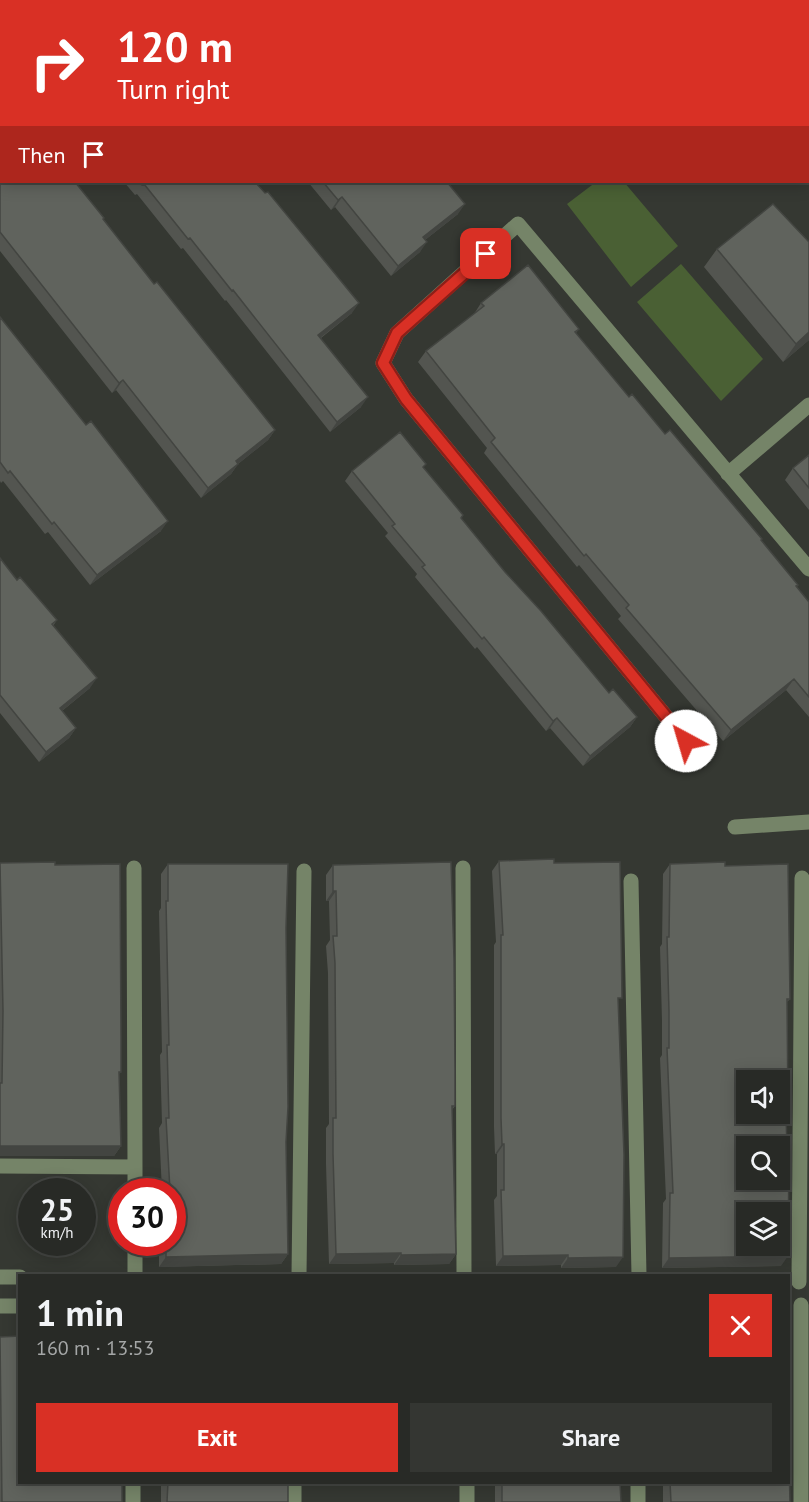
<!DOCTYPE html>
<html lang="en">
<head>
<meta charset="utf-8">
<style>
	:root { --surface:#282a26; --page:#343632; --text:#f1f3f6; --muted:#a5a7a7; --line:#444643; --accent:#d93025 }
	body { margin:0; font-family:"PT Sans",sans-serif; background:var(--page); color:var(--text); height:100vh; display:flex; flex-direction:column; font-size:22px; white-space:nowrap }
	* { box-sizing:border-box; margin:0 }
	p { font-size:20px; color:var(--muted) }
	.icon { flex:none; width:33px; height:33px; fill:none; stroke:currentColor; stroke-width:2; stroke-linecap:round; stroke-linejoin:round }
	.map { position:relative; flex:1; overflow:hidden }
	.panel { position:absolute; left:18px; top:1274px; width:772px; height:210px; display:flex; flex-direction:column; background:var(--surface); border-radius:0px; box-shadow:0 3px 15px #0003,0 0 0 2px var(--line) }
	.panel>* { flex:none }
	.top-card { position:absolute; left:0px; top:0px; width:810px; height:183px; box-shadow:0 3px 15px #0003,0 0 0 2px var(--line); background:#d93025; color:#fff; overflow:hidden }
	.fabs { position:absolute; left:736px; top:1070px; display:grid; gap:12px }
	.fabs a { display:grid; place-items:center; width:54px; height:54px; border-radius:0px; background:var(--surface); box-shadow:0 3px 15px #0003,0 0 0 2px var(--line); font-size:30px }
	.speed { position:absolute; left:18px; top:1178px; display:flex; gap:12px; font-size:30px; font-weight:700; text-align:center }
	.speed>* { display:grid; place-content:center; width:78px; height:78px; border-radius:50%; background:var(--surface); box-shadow:0 3px 15px #0003,0 0 0 2px var(--line); line-height:1 }
	.speed small { font-size:15px; font-weight:400 }
	.speed .limit { border:9px solid #d22; background:#fff; color:#111 }
	.pin { position:absolute; display:grid; place-items:center; width:51px; height:51px; color:#fff; margin:-26px; border-radius:12px; box-shadow:0 3px 9px #0006 }
	.me { position:absolute; width:66px; margin:-33px; rotate:321deg; stroke-linejoin:round; filter:drop-shadow(0 0 4px #0008) }
	.turn { display:flex; align-items:center; gap:21px; height:126px; padding:0 18px; font-size:27px }
	.turn .icon { width:78px; height:78px; stroke-width:2.5 }
	.turn b { display:block; font-size:42px; line-height:51px }
	.then { display:flex; align-items:center; height:57px; padding:0 18px; background:#0003; gap:12px; font-size:22px }
	.round { display:grid; place-items:center; flex:none; width:63px; height:63px; border-radius:0px; background:var(--page) }
	.summary { display:flex; align-items:center; justify-content:space-between; height:102px; padding:0 18px }
	h1 { font-size:36px; font-weight:700; line-height:45px }
	.action { display:flex; gap:12px; margin-top:auto; padding:12px 18px }
	.action a { flex:1; height:69px; border-radius:0px; background:var(--accent); color:#fff; font-size:24px; font-weight:700; line-height:69px; text-align:center }
	.action a+a { background:var(--page); color:var(--text) }
	.map>svg:first-child { display:block }
	.green { fill:#4a6034 }
	.lines { fill:none; stroke-linecap:round; stroke-linejoin:round }
	.minor { stroke:#758468; stroke-width:15 }
	.wall { fill:#535550 }
	.shaded-wall { fill:#434541 }
	.building { fill:#60635d; stroke:#434541; stroke-width:1.5; fill-rule:evenodd }
	.route-casing { stroke:#8d1f18; stroke-width:15 }
	.route { stroke:#d93025; stroke-width:10 }
</style>
</head>
<body>
<div class="map">
<svg width="809" height="1502" viewBox="0 0 809 1502">
	<rect width="100%" height="100%" fill="#353832"/>
	<!-- green -->
	<path class="green" d="M596 182H624L678 246 631 287 567 204Z
		M681 264 763 359 721 401 637 302Z"/>
	<g class="lines">
		<!-- minor -->
		<path class="minor" d="M18 0 19 2
			M728 474 809 405
			M686 741 406 399 383 363 397 333 518 224 809 569
			M735 827 809 822
			M134 868 135 1167
			M463 868 464 1275
			M631 881 639 1275
			M0 1166 135 1167V1191
			M135 1275V1242
			M299 1275 304 871
			M0 1277H20
			M799 1282 802 878
			M0 1306H20
			M467 1482V1502
			M133 1502V1482
			M294 1502V1482
			M638 1502V1482
			M801 1502V1305"/>
	</g>
	<!-- wall -->
	<path class="wall" d="M165 0H295L296 2H166Z
		M348 0H481L482 2H350Z
		M534 0H666L667 2H535Z
		M808 39H809V162L808 161Z
		M0 135 103 220 154 284 275 430 268 440 238 464 231 474 201 498 116 390 112 393 0 251Z
		M124 182H255L352 313 321 338 361 407 330 432 226 300 225 301 183 248 181 249 137 194 135 195Z
		M308 182H447L458 214 425 240 420 252 391 276 335 207 331 210Z
		M809 242V340L783 362 704 267 717 249Z
		M481 303 579 329 576 333 629 397 665 434 761 540 798 585 797 587 809 602V717L786 690 723 741 618 619 621 616 579 565 577 567 484 453 487 448 418 362 426 351 474 314Z
		M0 317 161 531 90 585 48 532 45 534 3 481 1 483 0 481Z
		M809 455V510L785 480 793 468Z
		M424 468 461 519 505 572 609 693 637 717 630 727 583 766 550 728 546 731 477 647 475 649 415 577 417 574 385 536 388 533 345 481 352 471Z
		M0 558 17 580 57 620 53 626 90 688 62 711 76 728 69 738 39 762 0 713Z
		M499 861 554 863 618 1003 616 1267 561 1268V1265L496 1266 494 1200 497 1196V1154H495L494 1127V945L496 942 492 871Z
		M0 863 55 865 121 1072 119 1074 121 1146 114 1156H0Z
		M168 864 286 928V1142L288 1254 281 1264 159 1267V1242H172V1191H162L159 1128 162 1123 160 1055 162 1052 159 911 161 908V874Z
		M670 864 725 866 790 999 787 1002 788 1110 786 1112 781 1266 662 1268 663 1203 666 1199 660 1058 662 1055V1021L660 947 662 944 663 874Z
		M333 865 455 1106 452 1110 456 1254 449 1264 394 1265V1263L329 1264 326 1164V1128L329 1124 328 973 326 946 330 940 329 901H326V875Z
		M0 1337 122 1502H0Z
		M161 1482H288V1502H161Z
		M495 1482H620L621 1502H495Z
		M663 1482H789L790 1502H663Z"/>
	<!-- shaded-wall -->
	<path class="shaded-wall" d="M342 197 335 207 331 210 338 200Z
		M465 204 458 214 416 247 423 237Z
		M427 242 420 252 391 276 398 266Z
		M359 303 352 313 311 345 318 335Z
		M809 332V340L783 362 796 344Z
		M123 380 116 390 112 393 119 383Z
		M368 397 361 407 330 432 337 422Z
		M275 430 268 440 229 471 236 461Z
		M238 464 231 474 201 498 208 488Z
		M168 521 161 531 90 585 97 575Z
		M97 678 90 688 53 718 60 708Z
		M794 679 786 690 723 741 731 730Z
		M637 717 630 727 583 766 590 756Z
		M557 718 550 728 546 731 553 721Z
		M76 728 69 738 39 762 46 752Z
		M333 891H336L329 901H326Z
		M502 1144H504L497 1154H495Z
		M0 1146H121L114 1156H0Z
		M401 1253 394 1263 329 1264 336 1254Z
		M288 1254 281 1264 159 1267 166 1257Z
		M456 1254 449 1264 394 1265 401 1255Z
		M568 1255 561 1265 496 1266 503 1256Z
		M788 1256 781 1266 662 1268 669 1258Z
		M623 1257 616 1267 561 1268 568 1258Z"/>
	<!-- building -->
	<path class="building" d="M180 0H295L296 2H181Z
		M363 0H481L482 2H364Z
		M549 0H666L667 2H551Z
		M808 39H809V87L808 86Z
		M809 100V128L808 127Z
		M2 134V182H75L104 218 103 219 154 284 157 282 275 430 236 461 238 464 208 488 123 380 119 383 0 232V135Z
		M139 182H255L265 193 268 192 359 303 318 335 368 397 337 422 233 290 232 291 190 238 188 239 144 184 142 185Z
		M323 182H447L465 204 423 237 427 242 398 266 342 197 338 200Z
		M773 204 809 242V332L796 344 717 249Z
		M528 265 579 329 575 332 629 397 632 394 665 434 670 430 762 539 761 540 798 585 796 586 809 602V697L794 679 731 730 626 608 629 605 586 554 584 556 491 442 495 438 426 351 484 306 481 303Z
		M0 317 86 425 91 421 168 521 97 575 54 522 52 524 10 471 8 473 0 462Z
		M400 432 426 464 423 467 463 515 461 518 505 572 541 611 609 693 613 689 637 717 590 756 557 718 553 721 484 637 482 639 422 567 425 565 392 526 395 524 352 471Z
		M809 455V488L793 468Z
		M0 558 17 580 20 577 57 620 52 624 97 678 60 708 76 728 46 752 0 695Z
		M554 859V863L620 862 622 998H618L624 1155 623 1257 568 1258V1255L503 1256 501 1190H504V1144H502L501 1118V935H503L499 861Z
		M55 862V865L120 864 121 1037V1072H119L121 1146H0V1083H2L3 1011 0 863Z
		M451 862 454 959 455 1070V1106H452L456 1254 401 1255V1253L336 1254 333 1154V1118H336L335 963 333 936H337L336 891H333V865Z
		M725 862V866L788 864 790 999H787L788 1110H786L787 1153H789L788 1256 669 1258 670 1193H673L667 1048H669V1011L667 937H669L670 864ZM747 1080H780V1113H747ZM747 1146H780V1179H747ZM747 1212H780V1245H747Z
		M168 864H288L286 928 288 1107 286 1142 288 1254 166 1257V1242H172V1191H170L166 1118H169L167 1045H169L166 901H168Z
		M20 1336V1482H119V1485L122 1484V1502H2L0 1337Z
		M789 1463 790 1502H671L670 1482H789Z
		M168 1482H288V1502H167Z
		M502 1482H620L621 1502H502Z"/>
	<g class="lines">
		<defs>
			<path id="route" d="M486 254 397 333 383 363 406 399 686 741"/>
		</defs>
		<!-- route casing -->
		<use href="#route" class="route-casing"/>
		<!-- route -->
		<use href="#route" class="route"/>
	</g>
</svg>
<div class="fabs">
<a><svg class="icon" aria-label="sound" viewBox="0 0 24 24"><path d="M4 9h4l5-4v14l-5-4H4zM17 9q2 3 0 6"/></svg></a>
<a><svg class="icon" aria-label="search" viewBox="0 0 24 24"><circle cx="10" cy="10" r="6"/><path d="M15 15l6 6"/></svg></a>
<a><svg class="icon" aria-label="layers" viewBox="0 0 24 24"><path d="M12 4l9 5-9 5-9-5zM3 14l9 5 9-5"/></svg></a>
</div>
<div class="speed"><div>25<small>km/h</small></div><div class="limit">30</div></div>
<div class="pin" style="left:486px;top:254px;background:#d93025"><svg class="icon" aria-label="arrive" viewBox="0 0 24 24"><path d="M6 21V4h12l-3 4 3 4H6"/></svg></div>
<svg class="me" style="left:686px;top:741px" viewBox="-20 -20 40 40"><circle r="19" fill="#fff"/><path d="M0-13L10 11 0 6-10 11z" fill="#d93025"/></svg>
<div class="top-card">
<div class="turn"><svg class="icon" aria-label="right" viewBox="0 0 24 24"><path d="M7 20v-9h11M14 6l5 5-5 5"/></svg><div><b>120 m</b>Turn right</div></div>
<div class="then">Then<svg class="icon" aria-label="arrive" viewBox="0 0 24 24"><path d="M6 21V4h12l-3 4 3 4H6"/></svg></div>
</div>
<section class="panel">
<div class="summary"><div><h1>1 min</h1><p>160 m · 13:53</p></div><a class="round" style="background:#d93025;color:#fff"><svg class="icon" aria-label="close" viewBox="0 0 24 24"><path d="M6 6l12 12M18 6L6 18"/></svg></a></div>
<div class="action"><a>Exit</a><a>Share</a></div>
</section>
</div>
</body>
</html>
